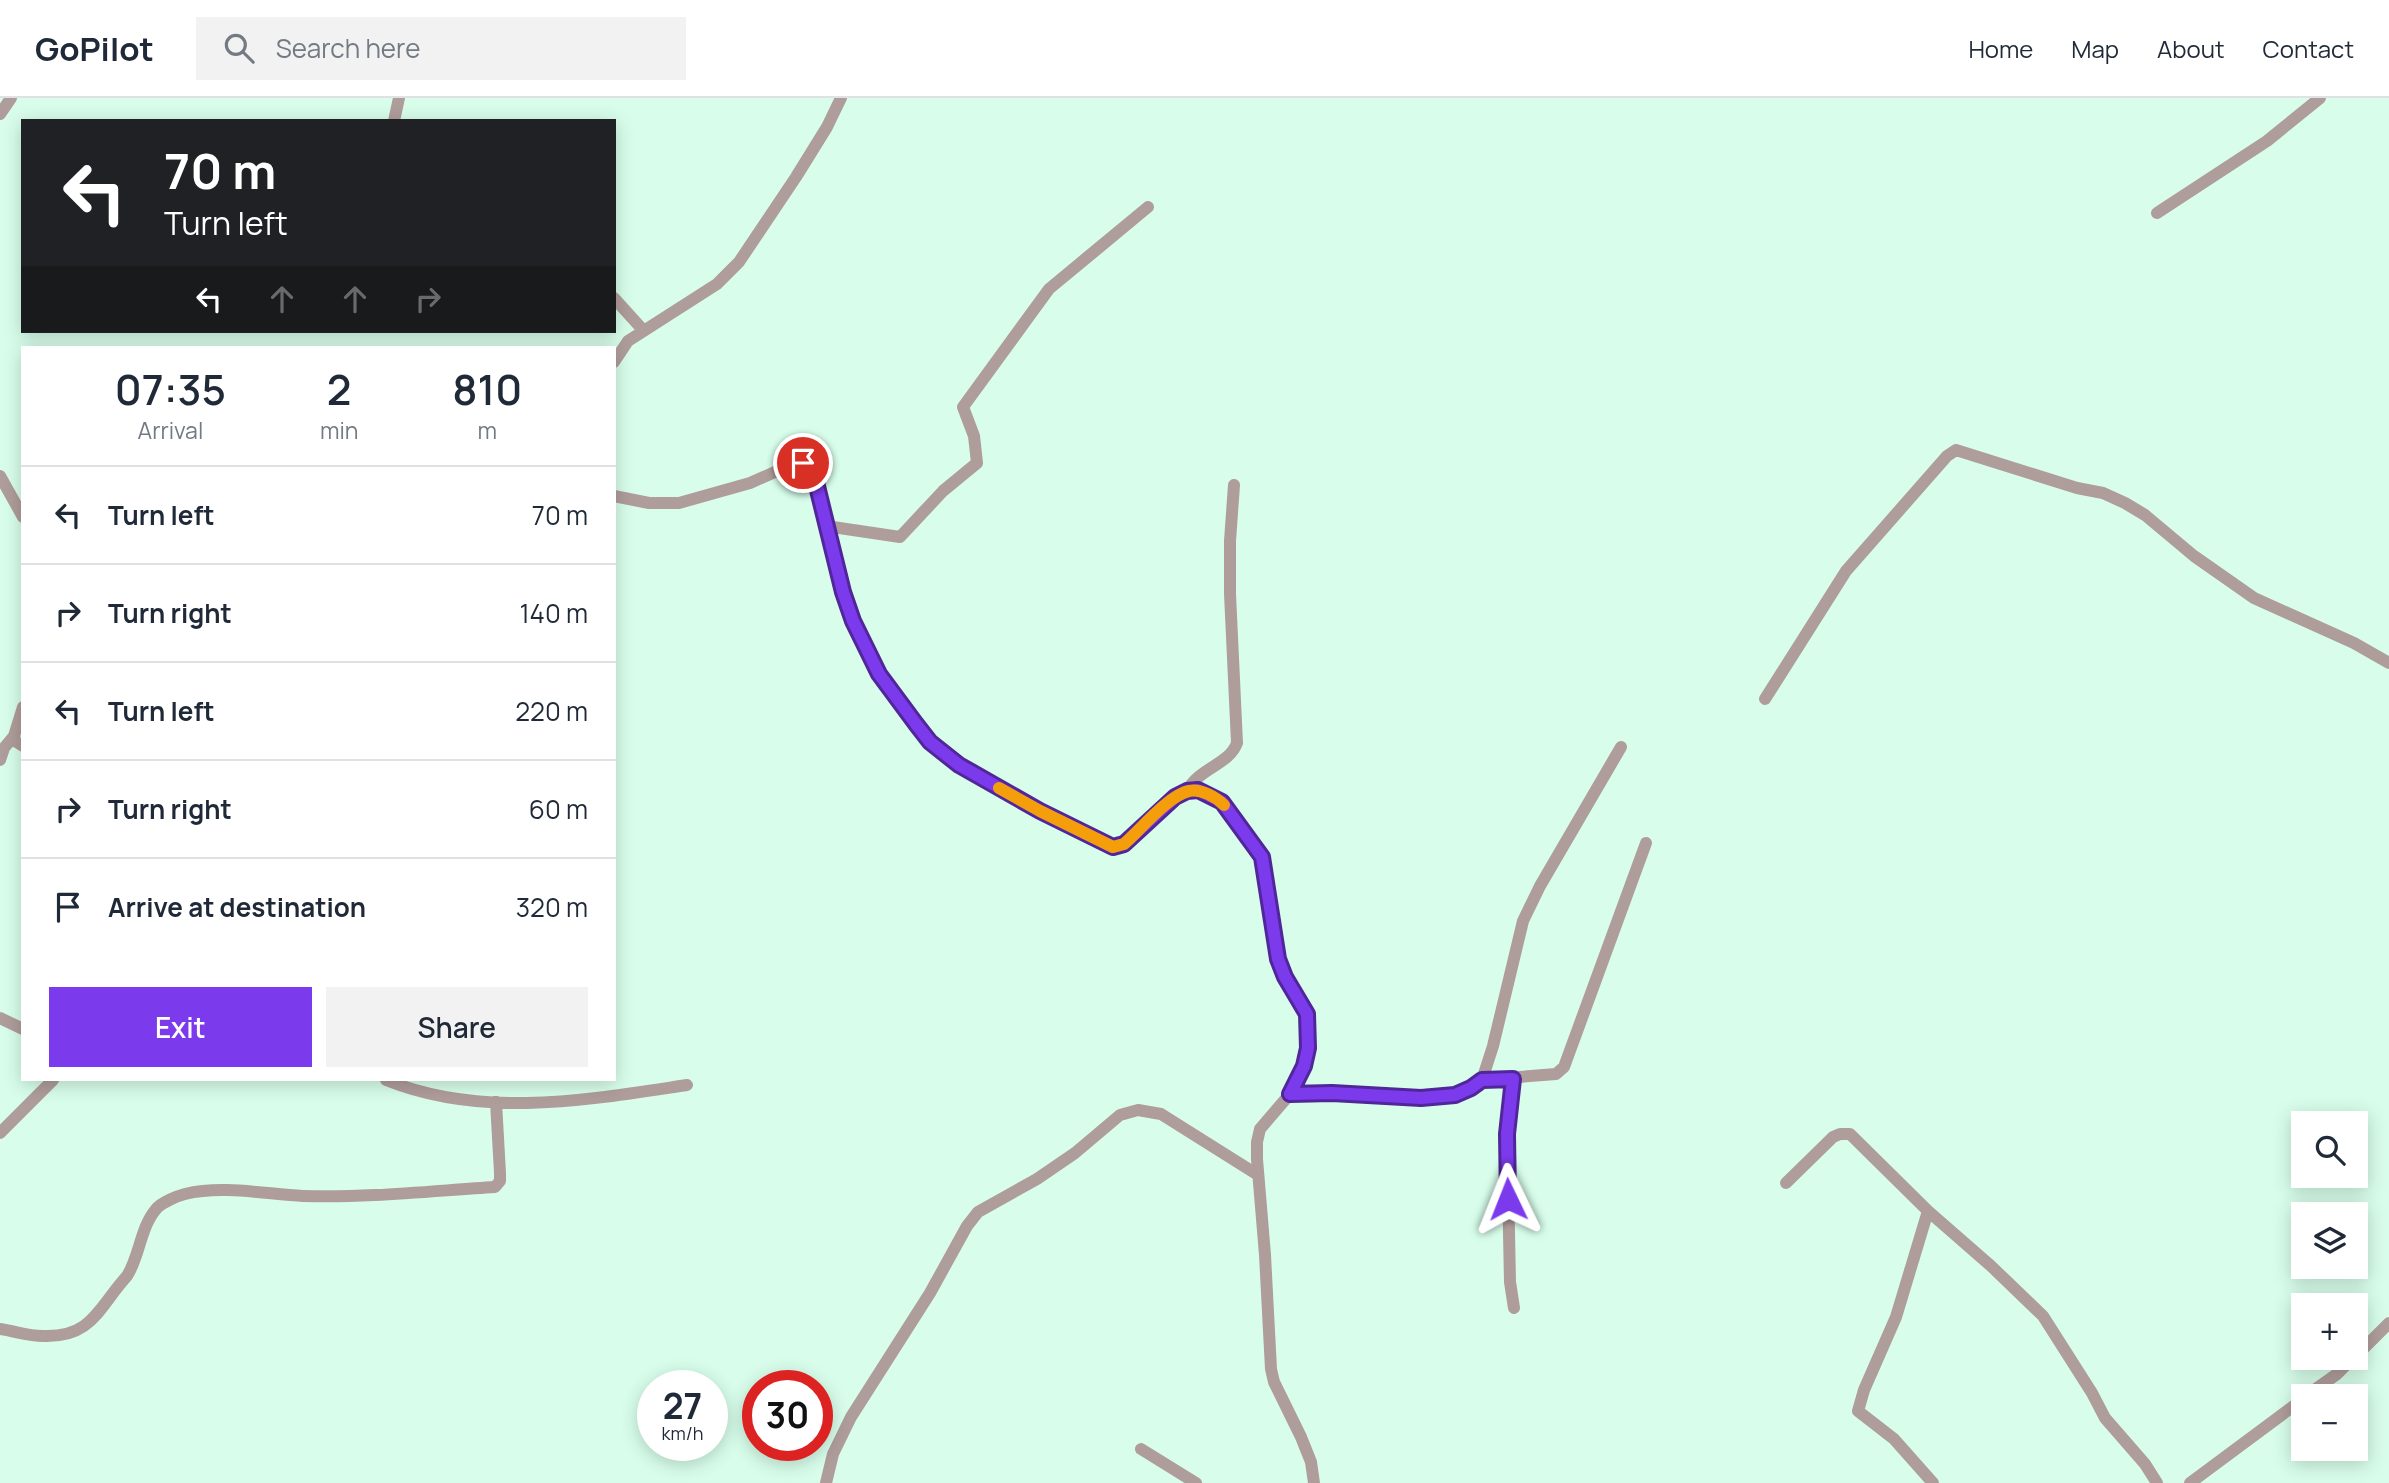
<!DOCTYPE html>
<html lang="en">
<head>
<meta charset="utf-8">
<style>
	:root { --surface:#fff; --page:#f2f2f3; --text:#1f2937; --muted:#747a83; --line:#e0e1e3; --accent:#7c3aed }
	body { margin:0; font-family:Manrope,sans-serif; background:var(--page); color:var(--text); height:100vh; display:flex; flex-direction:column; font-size:26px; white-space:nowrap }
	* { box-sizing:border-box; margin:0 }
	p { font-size:23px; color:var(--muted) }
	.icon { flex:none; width:38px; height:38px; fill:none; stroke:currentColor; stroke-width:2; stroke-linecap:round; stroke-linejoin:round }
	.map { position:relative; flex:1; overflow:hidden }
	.sheet { position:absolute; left:21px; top:248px; width:595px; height:735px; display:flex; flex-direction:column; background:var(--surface); border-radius:0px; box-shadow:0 4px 18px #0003 }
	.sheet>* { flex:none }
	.guide { position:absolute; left:21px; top:21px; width:595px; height:214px; border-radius:0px; box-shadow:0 4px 18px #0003; background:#202124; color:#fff; overflow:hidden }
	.tools { position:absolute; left:2291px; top:1013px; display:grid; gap:14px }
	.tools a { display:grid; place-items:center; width:77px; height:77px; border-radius:0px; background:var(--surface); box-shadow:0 4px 18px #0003; font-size:35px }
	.speed { position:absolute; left:637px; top:1272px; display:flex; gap:14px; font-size:35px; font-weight:700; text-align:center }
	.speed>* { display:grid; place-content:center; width:91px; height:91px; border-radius:50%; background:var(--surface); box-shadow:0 4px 18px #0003; line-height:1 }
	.speed small { font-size:18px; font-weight:400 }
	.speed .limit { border:10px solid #d22; background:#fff; color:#111 }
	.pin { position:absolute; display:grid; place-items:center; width:60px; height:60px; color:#fff; margin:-30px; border:4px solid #fff; border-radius:50%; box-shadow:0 2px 7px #0007 }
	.me { position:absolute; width:77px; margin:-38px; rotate:358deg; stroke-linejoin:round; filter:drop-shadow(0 0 5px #0008) }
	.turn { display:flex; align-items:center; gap:24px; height:147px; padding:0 28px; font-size:32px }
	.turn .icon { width:91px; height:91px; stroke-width:2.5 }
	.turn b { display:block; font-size:49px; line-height:60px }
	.lanes { display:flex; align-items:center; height:66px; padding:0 28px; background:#0003; justify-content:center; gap:35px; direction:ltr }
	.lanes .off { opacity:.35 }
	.eta { display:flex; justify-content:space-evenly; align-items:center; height:119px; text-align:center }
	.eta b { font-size:42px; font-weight:600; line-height:49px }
	.button { display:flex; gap:14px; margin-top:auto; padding:14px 28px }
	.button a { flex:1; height:80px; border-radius:0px; background:var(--accent); color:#fff; font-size:28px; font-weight:600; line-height:80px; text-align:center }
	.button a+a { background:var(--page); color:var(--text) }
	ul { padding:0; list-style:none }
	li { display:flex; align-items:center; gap:21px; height:98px; padding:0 28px; border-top:2px solid var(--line) }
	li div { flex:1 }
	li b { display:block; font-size:26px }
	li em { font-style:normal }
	header { display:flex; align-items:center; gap:42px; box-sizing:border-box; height:98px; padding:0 35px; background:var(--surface); border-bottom:2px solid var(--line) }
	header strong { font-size:33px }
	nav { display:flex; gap:38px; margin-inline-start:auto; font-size:24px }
	.search { width:490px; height:63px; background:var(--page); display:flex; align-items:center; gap:18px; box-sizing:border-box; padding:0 24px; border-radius:0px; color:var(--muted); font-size:26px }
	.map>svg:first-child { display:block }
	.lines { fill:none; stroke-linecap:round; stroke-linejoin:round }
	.minor { stroke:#af9d9b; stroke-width:12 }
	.route-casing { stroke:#51269a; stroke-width:18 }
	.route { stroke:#7c3aed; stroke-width:12 }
	.slow { stroke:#f59e0b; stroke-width:12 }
</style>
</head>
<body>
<header>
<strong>GoPilot</strong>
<div class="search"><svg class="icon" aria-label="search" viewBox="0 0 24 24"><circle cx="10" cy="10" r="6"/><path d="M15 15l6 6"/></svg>Search here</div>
<nav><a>Home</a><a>Map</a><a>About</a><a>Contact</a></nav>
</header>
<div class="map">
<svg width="2389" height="1385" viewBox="0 0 2389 1385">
	<rect width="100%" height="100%" fill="#d8feeb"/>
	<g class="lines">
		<!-- minor -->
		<path class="minor" d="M0 16 11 0
			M394 23 399 0
			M2157 115 2267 43 2320 0
			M614 200 643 232
			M614 264 628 243 717 186 739 164 796 79 827 29 841 0
			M0 378 23 419
			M614 398 649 405H679L750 385 793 366 803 365 809 367 815 376 843 494 853 523 879 576 901 608 930 644 959 667 1040 713 1106 747 1113 749 1124 746 1175 699 1187 693 1198 692 1222 704 1262 759 1278 861 1285 879 1307 916 1308 950 1304 968 1290 996 1260 1031 1257 1044V1061L1265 1157 1271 1271 1274 1284 1301 1339 1311 1364 1314 1385
			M826 428 900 439 943 393 977 365 974 338 963 309 1049 191 1148 109
			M1765 601 1846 473 1947 358 1956 352 2077 390 2103 395 2125 405 2145 417 2194 458 2254 500 2354 545 2389 565
			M23 609 14 638 15 643 23 648
			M0 662 4 650 14 638
			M1187 693C1200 669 1229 667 1237 645L1230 496V443L1234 387
			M0 920 23 931
			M1513 981 1507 1036 1510 1184 1514 1210
			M386 982C483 1021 587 1002 687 987
			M1482 982 1556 976 1564 969 1646 745
			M1290 996 1332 995 1421 1000 1455 997 1471 990 1482 982 1493 948 1523 823 1540 788 1621 649
			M0 1035 53 982
			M1786 1085 1833 1039 1840 1036H1850L1928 1113 1991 1168 2043 1218 2092 1295 2105 1320 2145 1366 2157 1385
			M1928 1113 1896 1219 1864 1292 1858 1313 1894 1341 1933 1385
			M0 1231C14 1233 29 1238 43 1238 92 1240 98 1210 127 1178 140 1158 140 1129 157 1110 163 1104 177 1098 185 1096 222 1087 265 1096 303 1098 367 1100 431 1093 495 1089L500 1083V1075L496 1004
			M2356 1258 2389 1225
			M2306 1298 2337 1276 2353 1260
			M1141 1351 1196 1385
			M826 1385 833 1356 851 1319 930 1195 967 1128 978 1114 1037 1081 1075 1055 1120 1017 1138 1012 1161 1016 1258 1077
			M2190 1385 2303 1301"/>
	</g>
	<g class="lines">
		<defs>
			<path id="route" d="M803 365 809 367 814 376 843 494 853 523 879 576 916 626 930 644 959 667 1040 713 1113 749 1124 746 1175 699 1187 693 1198 692 1222 704 1262 759 1278 861 1285 879 1307 916 1308 950 1304 968 1290 996 1332 995 1421 1000 1455 997 1471 990 1482 982 1513 981 1507 1036 1508 1101"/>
		</defs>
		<!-- route casing -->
		<use href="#route" class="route-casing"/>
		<!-- route -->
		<use href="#route" class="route"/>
		<!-- slow -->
		<path class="slow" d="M999 690 1040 713 1113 749 1124 746C1140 732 1169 697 1189 693 1200 690 1216 699 1224 707"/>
	</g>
</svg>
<div class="tools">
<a><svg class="icon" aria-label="search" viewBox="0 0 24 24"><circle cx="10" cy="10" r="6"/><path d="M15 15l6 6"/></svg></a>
<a><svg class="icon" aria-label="layers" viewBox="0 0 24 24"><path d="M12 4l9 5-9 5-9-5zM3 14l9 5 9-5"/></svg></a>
<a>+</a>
<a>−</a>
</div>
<div class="speed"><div>27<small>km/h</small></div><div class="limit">30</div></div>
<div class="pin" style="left:803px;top:365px;background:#d93025"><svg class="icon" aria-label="arrive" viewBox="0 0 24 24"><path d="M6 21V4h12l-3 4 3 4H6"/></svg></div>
<svg class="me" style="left:1508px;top:1101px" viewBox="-20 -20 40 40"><path d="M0-17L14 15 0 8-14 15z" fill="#7c3aed" stroke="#fff" stroke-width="4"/></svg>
<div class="guide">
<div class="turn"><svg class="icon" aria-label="left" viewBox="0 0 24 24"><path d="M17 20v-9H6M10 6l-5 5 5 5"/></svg><div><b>70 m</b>Turn left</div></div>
<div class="lanes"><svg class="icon" aria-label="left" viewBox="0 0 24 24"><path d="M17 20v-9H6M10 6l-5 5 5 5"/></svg><svg class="icon off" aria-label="ahead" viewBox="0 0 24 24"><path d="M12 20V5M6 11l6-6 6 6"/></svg><svg class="icon off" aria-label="ahead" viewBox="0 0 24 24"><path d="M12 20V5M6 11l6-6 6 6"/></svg><svg class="icon off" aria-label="right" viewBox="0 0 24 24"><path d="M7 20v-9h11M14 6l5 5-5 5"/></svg></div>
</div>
<section class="sheet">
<div class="eta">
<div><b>07:35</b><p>Arrival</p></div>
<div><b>2</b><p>min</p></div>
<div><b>810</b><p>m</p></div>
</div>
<ul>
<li><svg class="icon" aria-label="left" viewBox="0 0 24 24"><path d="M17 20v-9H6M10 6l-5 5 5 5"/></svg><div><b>Turn left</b></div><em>70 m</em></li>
<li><svg class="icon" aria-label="right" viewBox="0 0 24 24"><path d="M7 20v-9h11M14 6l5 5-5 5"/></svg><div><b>Turn right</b></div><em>140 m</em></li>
<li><svg class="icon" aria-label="left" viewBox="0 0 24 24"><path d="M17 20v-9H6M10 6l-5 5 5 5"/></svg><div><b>Turn left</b></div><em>220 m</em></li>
<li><svg class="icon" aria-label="right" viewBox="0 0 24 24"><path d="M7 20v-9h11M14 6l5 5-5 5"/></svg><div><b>Turn right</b></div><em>60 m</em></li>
<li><svg class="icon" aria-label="arrive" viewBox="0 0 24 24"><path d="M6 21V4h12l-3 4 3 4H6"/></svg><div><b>Arrive at destination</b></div><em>320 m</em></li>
</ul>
<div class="button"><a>Exit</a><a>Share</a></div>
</section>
</div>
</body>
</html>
